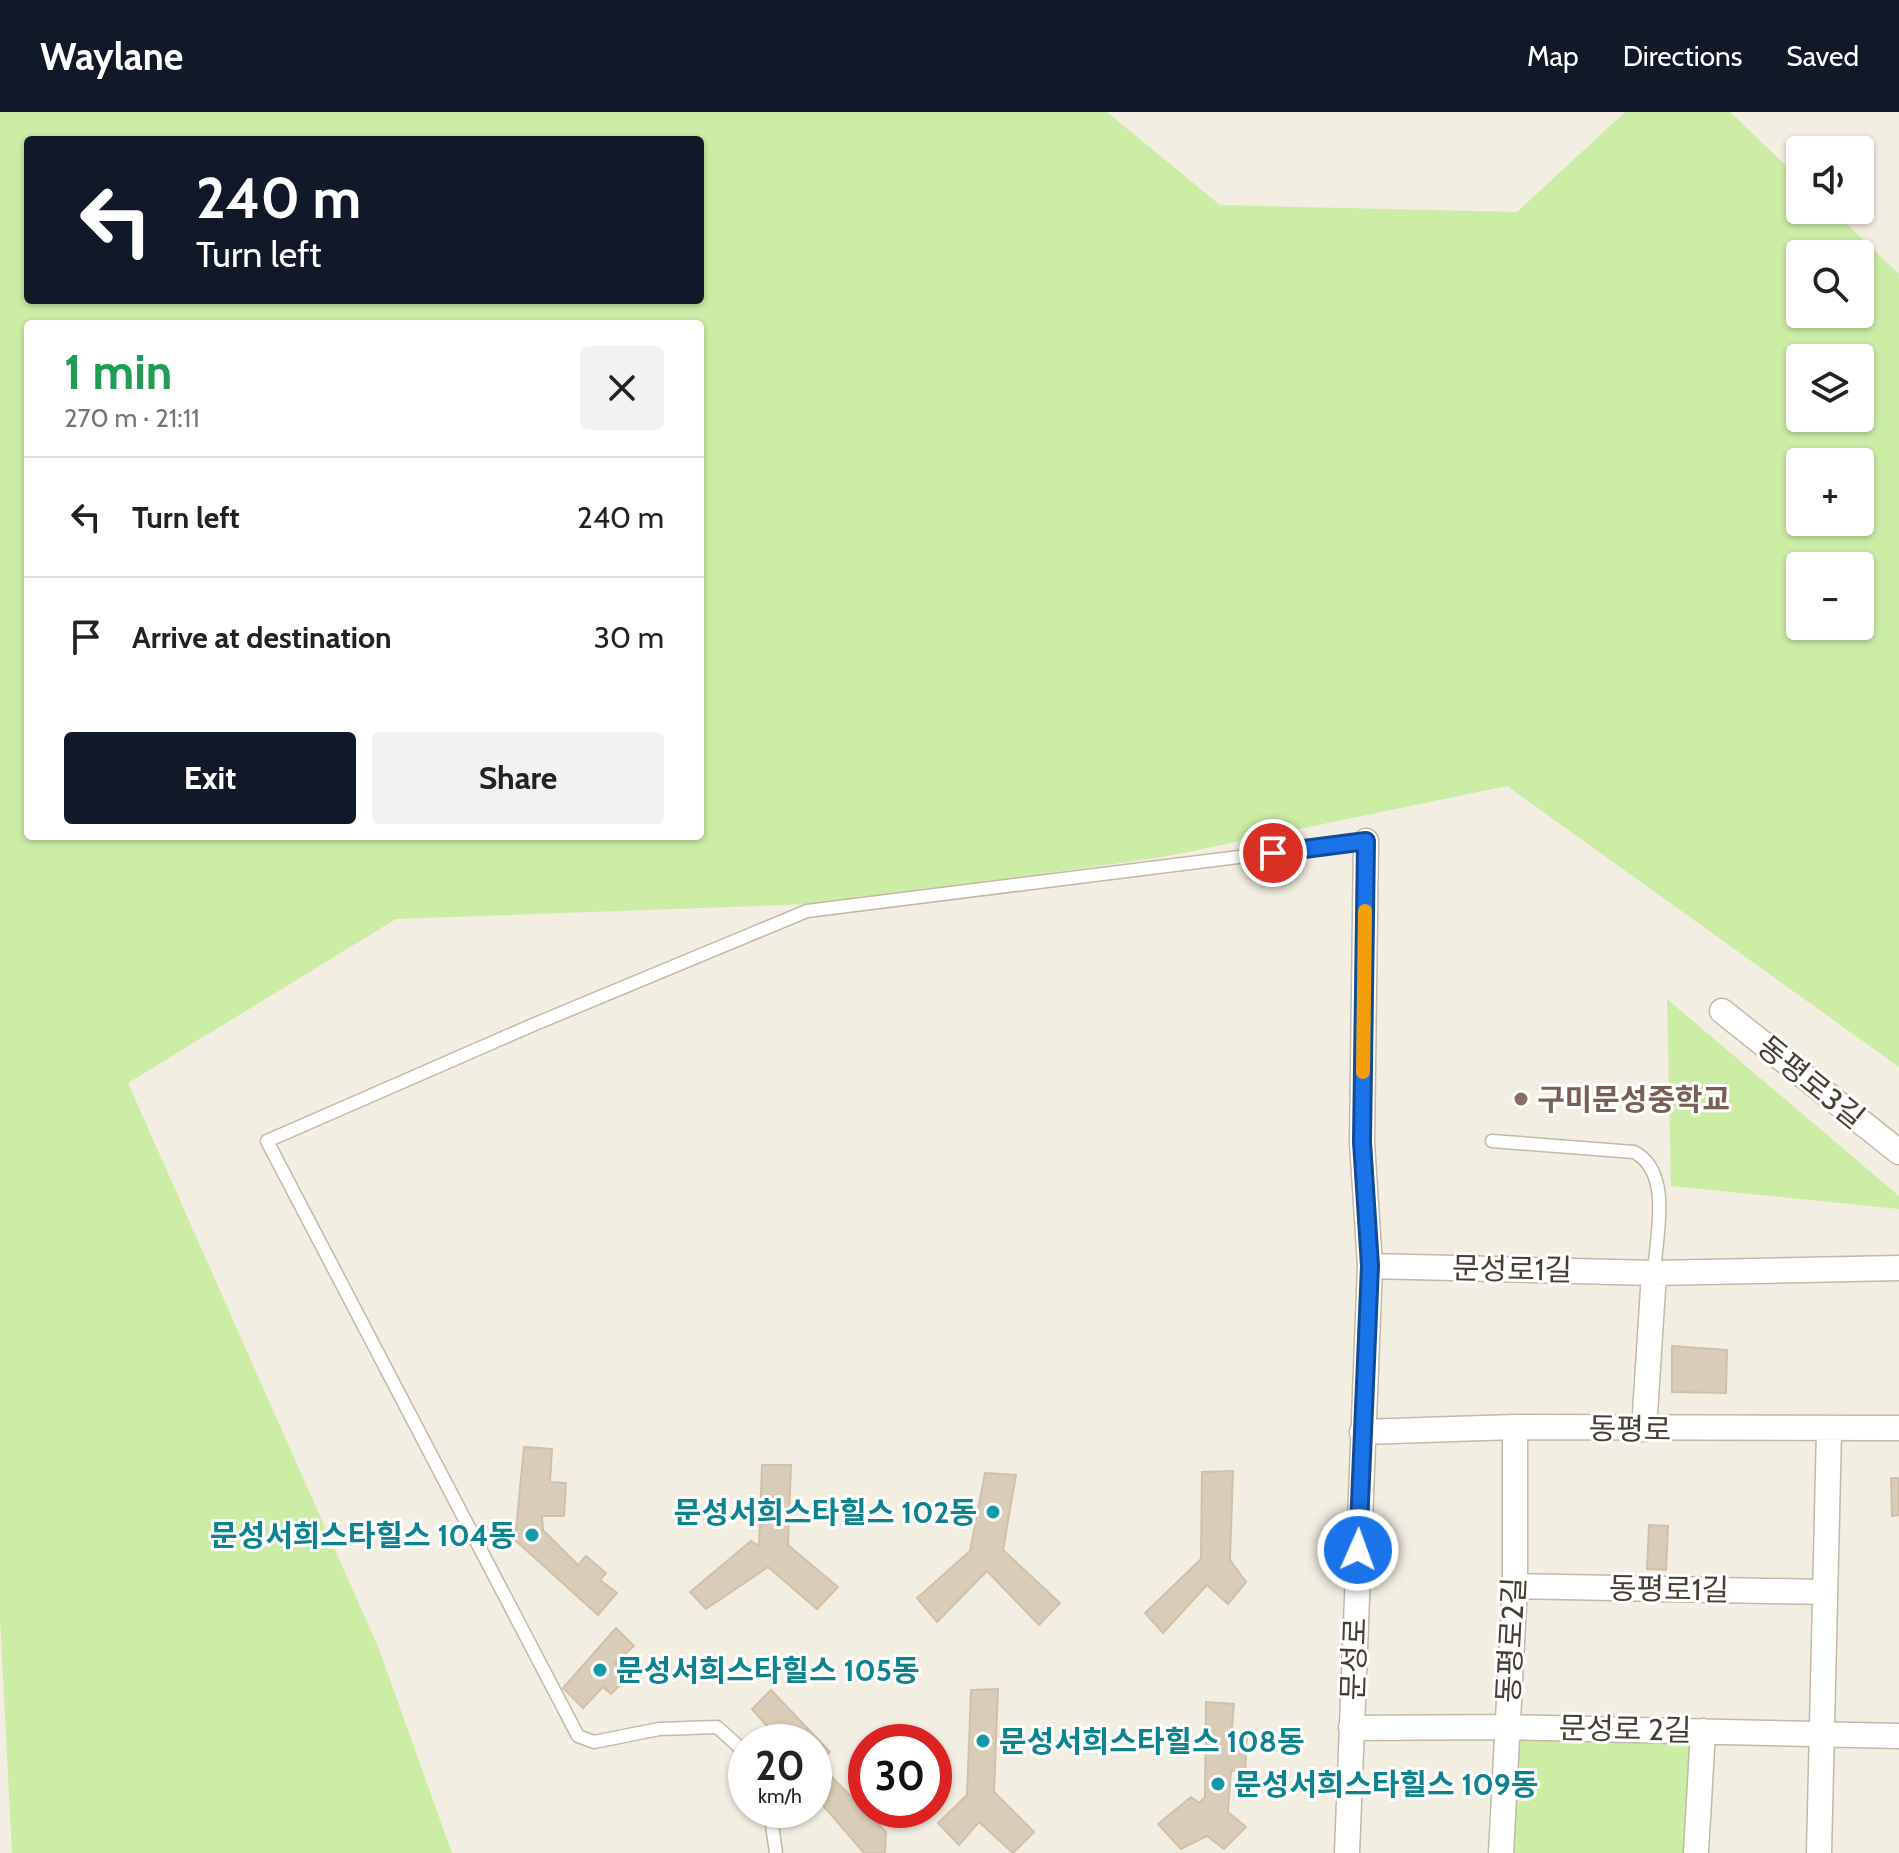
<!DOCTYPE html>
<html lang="en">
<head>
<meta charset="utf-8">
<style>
	:root { --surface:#fff; --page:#f2f2f2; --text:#222; --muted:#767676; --line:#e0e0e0; --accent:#111827 }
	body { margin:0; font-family:Cabin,"Noto Sans KR",sans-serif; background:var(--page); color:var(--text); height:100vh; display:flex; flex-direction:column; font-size:30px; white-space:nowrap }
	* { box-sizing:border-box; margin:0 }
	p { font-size:26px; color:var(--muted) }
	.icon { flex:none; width:44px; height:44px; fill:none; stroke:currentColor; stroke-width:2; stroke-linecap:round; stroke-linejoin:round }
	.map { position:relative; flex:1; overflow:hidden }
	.drawer { position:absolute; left:24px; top:208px; width:680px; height:520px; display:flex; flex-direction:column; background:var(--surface); border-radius:8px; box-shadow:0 2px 6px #0004 }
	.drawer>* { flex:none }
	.banner { position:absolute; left:24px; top:24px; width:680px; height:168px; border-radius:8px; box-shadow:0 2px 6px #0004; background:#111827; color:#fff; overflow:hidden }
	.buttons { position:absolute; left:1786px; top:24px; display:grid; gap:16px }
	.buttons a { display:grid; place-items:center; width:88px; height:88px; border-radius:8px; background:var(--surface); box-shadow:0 2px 6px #0004; font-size:40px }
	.speed { position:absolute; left:728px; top:1612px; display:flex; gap:16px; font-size:40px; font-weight:700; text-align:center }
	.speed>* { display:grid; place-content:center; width:104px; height:104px; border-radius:50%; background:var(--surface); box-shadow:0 2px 6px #0004; line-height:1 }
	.speed small { font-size:20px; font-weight:400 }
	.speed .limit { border:12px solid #d22; background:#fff; color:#111 }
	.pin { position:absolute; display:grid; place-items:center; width:68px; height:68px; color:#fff; margin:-34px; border:4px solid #fff; border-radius:50%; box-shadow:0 2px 8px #0007 }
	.me { position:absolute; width:88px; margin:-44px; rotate:2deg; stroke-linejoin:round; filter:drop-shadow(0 0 6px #0008) }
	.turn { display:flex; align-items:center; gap:28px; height:168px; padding:0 40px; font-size:36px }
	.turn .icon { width:104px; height:104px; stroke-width:2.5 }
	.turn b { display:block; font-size:56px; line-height:68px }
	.round { display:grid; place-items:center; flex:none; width:84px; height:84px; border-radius:8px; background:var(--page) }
	.overview { display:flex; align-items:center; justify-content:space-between; height:136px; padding:0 40px }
	h1 { font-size:48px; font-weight:800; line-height:60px; color:#1e9e55 }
	.action { display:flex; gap:16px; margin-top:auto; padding:16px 40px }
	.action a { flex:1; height:92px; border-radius:8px; background:var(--accent); color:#fff; font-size:32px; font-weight:800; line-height:92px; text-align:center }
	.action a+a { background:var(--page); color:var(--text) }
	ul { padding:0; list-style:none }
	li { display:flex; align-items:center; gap:24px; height:120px; padding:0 40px; border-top:2px solid var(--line) }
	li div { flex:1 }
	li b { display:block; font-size:30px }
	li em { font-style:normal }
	header { display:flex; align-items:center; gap:48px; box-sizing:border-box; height:112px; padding:0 40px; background:var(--accent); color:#fff }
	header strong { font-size:38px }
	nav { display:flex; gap:44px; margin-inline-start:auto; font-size:28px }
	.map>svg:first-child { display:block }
	.green { fill:#cdeca6; fill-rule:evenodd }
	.building { fill:#d9ccb9; stroke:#d1c1a9; stroke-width:2 }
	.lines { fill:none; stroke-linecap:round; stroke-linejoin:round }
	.lane-casing { stroke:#c2b9a7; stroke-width:15 }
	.street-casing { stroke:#c2b9a7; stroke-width:27 }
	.lane { stroke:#fff; stroke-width:12 }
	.street { stroke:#fff; stroke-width:24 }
	.route-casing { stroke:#114b97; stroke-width:20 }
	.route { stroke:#1a73e8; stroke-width:14 }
	.slow { stroke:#f59e0b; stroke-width:14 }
	.education-dot { fill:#8d6e63; stroke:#fff; stroke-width:3 }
	.culture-dot { fill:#0f9aa8; stroke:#fff; stroke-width:3 }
	.labels { text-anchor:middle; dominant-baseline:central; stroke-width:6; stroke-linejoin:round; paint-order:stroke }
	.street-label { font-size:30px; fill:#453e32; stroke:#fff }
	.education-label { font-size:30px; font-weight:bold; fill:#785e54; stroke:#fff; text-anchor:start }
	.culture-label { font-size:30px; font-weight:bold; fill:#0d838f; stroke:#fff; text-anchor:start }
</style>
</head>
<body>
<header>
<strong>Waylane</strong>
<nav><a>Map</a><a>Directions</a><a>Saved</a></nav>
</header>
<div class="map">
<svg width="1899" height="1741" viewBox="0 0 1899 1741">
	<rect width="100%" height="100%" fill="#f3eee2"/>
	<!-- green -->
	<path class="green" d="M0 0H1107L1220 93 1517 100 1625 0H1730L1800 67V98H1832L1899 162V955L1507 674 1163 745 839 791 396 807 128 971 379 1537 452 1741H12L0 1507ZM28 28H700V188H28ZM1800 142H1860V202H1800ZM28 212H700V724H28ZM1800 246H1860V306H1800ZM1800 350H1860V410H1800ZM1800 454H1860V514H1800Z
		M1667 887 1899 1084V1097L1671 1074Z
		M1506 1615 1703 1619 1696 1741H1501Z"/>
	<!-- building -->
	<path class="building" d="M1672 1234 1727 1238 1726 1281 1672 1280Z
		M524 1335 552 1337 550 1370 566 1371 564 1404H542L543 1418 578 1453 586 1444 606 1461 600 1468 617 1481 598 1503 515 1428Z
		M762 1353H791L788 1433 838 1475 817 1497 768 1455 706 1497 690 1480 751 1429 759 1434Z
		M1233 1359 1230 1448 1246 1470 1228 1492 1207 1473 1163 1521 1145 1501 1201 1447 1202 1360Z
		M985 1361 1016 1363 1003 1438 1060 1491 1039 1513 987 1459 937 1510 917 1486 970 1439Z
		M1891 1366H1899V1403L1892 1404Z
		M1649 1413 1668 1414 1666 1458 1647 1457Z
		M616 1516 634 1534 615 1551 628 1565 611 1582 603 1575 583 1596 563 1576Z
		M998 1577 994 1680 1034 1720 1013 1741 979 1710 959 1733 938 1711 967 1683 971 1578Z
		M771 1578 830 1640 814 1655V1630H781L752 1597Z
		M1206 1590 1234 1592 1231 1628 1247 1626 1245 1658 1231 1659 1228 1700 1246 1715 1224 1737 1207 1724 1181 1737 1158 1712 1191 1685 1199 1691 1205 1685Z
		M829 1662 886 1720 885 1741H864L814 1683V1675Z"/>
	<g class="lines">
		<defs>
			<path id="lane" d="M1492 1029 1634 1040C1673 1060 1656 1124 1654 1161
				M746 1641 717 1615 659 1617 594 1630 578 1624 267 1029 535 912 807 799 1366 729
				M770 1698 776 1741"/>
			<path id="street" d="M1722 899 1899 1040
				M1370 1154 1654 1161 1899 1156
				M1644 1317 1654 1161
				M1362 1320 1515 1315 1899 1316
				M1515 1474 1824 1480
				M1351 1616 1506 1615 1899 1624
				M1347 1741 1370 1154 1362 1030 1366 729
				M1501 1741 1515 1474V1315
				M1696 1741 1703 1619
				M1819 1741 1829 1318"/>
		</defs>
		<!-- lane casing -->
		<use href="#lane" class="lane-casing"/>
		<!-- street casing -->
		<use href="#street" class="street-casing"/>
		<!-- lane -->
		<use href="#lane" class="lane"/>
		<!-- street -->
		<use href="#street" class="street"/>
	</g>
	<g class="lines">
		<defs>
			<path id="route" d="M1273 741 1366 729 1362 1030 1370 1154 1358 1438"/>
		</defs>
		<!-- route casing -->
		<use href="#route" class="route-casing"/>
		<!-- route -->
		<use href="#route" class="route"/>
		<!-- slow -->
		<path class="slow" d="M1363 960 1365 799"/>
	</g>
	<!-- markers -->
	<circle class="education-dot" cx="1521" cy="987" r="8"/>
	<g class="culture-dot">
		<circle cx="993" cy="1400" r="8"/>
		<circle cx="532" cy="1423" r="8"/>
		<circle cx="600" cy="1558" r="8"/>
		<circle cx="983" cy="1629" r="8"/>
		<circle cx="1218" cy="1672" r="8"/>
	</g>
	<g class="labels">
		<!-- street labels -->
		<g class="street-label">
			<text transform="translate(1811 970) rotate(39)">동평로3길</text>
			<text transform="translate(1512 1157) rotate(1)">문성로1길</text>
			<text transform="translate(1630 1317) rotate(1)">동평로</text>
			<text transform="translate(1669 1477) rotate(1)">동평로1길</text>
			<text transform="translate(1511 1528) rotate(-87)">동평로2길</text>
			<text transform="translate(1354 1547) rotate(-88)">문성로</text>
			<text transform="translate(1625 1617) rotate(1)">문성로 2길</text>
		</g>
		<!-- education labels -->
		<g class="education-label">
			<text x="1537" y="987">구미문성중학교</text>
		</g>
		<!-- culture labels -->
		<g class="culture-label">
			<text x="977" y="1400" text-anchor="end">문성서희스타힐스 102동</text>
			<text x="516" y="1423" text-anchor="end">문성서희스타힐스 104동</text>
			<text x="616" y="1558">문성서희스타힐스 105동</text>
			<text x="999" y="1629">문성서희스타힐스 108동</text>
			<text x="1234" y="1672">문성서희스타힐스 109동</text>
		</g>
	</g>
</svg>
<div class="buttons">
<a><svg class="icon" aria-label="sound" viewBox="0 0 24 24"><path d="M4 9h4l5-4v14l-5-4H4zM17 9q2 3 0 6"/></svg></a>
<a><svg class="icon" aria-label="search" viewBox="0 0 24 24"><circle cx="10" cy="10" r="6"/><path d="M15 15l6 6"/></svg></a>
<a><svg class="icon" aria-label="layers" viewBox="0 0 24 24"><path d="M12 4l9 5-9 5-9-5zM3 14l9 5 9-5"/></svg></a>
<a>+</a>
<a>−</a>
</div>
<div class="speed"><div>20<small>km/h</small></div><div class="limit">30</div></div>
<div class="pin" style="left:1273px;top:741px;background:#d93025"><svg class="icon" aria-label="arrive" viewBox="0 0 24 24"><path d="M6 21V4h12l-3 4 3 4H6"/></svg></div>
<svg class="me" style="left:1358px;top:1438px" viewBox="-20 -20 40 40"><circle r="17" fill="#1a73e8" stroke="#fff" stroke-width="3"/><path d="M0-11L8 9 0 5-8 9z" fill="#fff"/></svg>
<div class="banner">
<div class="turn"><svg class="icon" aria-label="left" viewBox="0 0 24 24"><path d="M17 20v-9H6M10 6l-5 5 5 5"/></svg><div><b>240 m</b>Turn left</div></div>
</div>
<section class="drawer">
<div class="overview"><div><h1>1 min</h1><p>270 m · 21:11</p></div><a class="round"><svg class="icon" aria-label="close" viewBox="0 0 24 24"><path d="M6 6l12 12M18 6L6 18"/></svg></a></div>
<ul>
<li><svg class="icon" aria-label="left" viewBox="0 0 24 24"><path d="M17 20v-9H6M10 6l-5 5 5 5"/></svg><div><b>Turn left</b></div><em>240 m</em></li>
<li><svg class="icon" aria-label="arrive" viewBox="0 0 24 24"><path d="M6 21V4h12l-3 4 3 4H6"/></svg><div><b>Arrive at destination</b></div><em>30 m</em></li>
</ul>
<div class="action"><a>Exit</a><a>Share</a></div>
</section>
</div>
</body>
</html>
